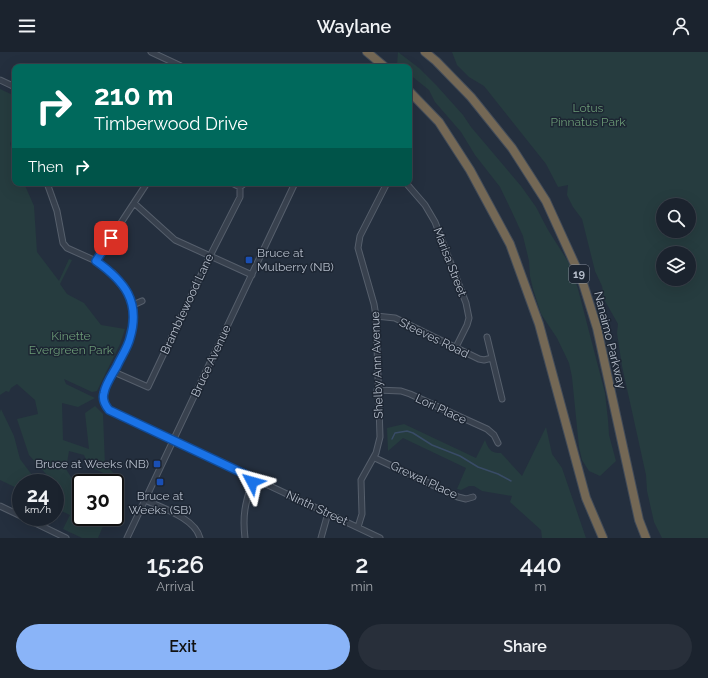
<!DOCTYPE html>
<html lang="en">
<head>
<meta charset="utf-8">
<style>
	:root { --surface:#1b232e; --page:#282f3a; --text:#f1f3f6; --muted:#a0a4aa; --line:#39404a; --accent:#8ab4f8 }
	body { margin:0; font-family:Raleway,sans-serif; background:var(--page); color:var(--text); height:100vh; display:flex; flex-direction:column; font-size:15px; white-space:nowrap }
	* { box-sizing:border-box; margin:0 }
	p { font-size:13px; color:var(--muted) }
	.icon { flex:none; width:22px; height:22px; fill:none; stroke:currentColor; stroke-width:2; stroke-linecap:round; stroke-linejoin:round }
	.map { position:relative; height:486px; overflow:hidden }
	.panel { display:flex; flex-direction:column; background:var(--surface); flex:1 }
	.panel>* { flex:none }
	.guide { position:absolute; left:12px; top:12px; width:400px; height:122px; border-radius:8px; box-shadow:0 4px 16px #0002,0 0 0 1px var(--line); background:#00695c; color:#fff; overflow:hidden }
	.fabs { position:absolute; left:656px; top:146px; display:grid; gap:8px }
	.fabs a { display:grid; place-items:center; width:40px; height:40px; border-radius:50%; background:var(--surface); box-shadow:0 4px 16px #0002,0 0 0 1px var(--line); font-size:20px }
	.speed { position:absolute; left:12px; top:422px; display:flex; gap:8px; font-size:20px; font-weight:700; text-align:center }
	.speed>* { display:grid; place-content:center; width:52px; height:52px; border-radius:50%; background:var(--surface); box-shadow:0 4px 16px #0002,0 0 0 1px var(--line); line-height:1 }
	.speed small { font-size:10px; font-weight:400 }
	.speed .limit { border:2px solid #111; border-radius:6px; background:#fff; color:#111 }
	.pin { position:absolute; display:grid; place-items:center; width:34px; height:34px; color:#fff; margin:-17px; border-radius:8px; box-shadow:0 2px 6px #0006 }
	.me { position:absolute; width:44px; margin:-22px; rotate:309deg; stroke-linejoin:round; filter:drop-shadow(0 0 3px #0008) }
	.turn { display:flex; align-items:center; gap:14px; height:84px; padding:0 16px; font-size:18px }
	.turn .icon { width:52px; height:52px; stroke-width:2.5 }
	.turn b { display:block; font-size:28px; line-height:34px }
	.then { display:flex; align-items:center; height:38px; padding:0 16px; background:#0003; gap:8px; font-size:15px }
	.eta { display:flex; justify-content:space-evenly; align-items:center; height:68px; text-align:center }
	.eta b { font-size:24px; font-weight:600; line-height:28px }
	.action { display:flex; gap:8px; margin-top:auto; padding:8px 16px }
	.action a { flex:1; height:46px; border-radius:24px; background:var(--accent); color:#111; font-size:16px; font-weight:600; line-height:46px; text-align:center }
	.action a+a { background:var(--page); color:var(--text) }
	header { display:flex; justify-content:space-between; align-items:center; height:52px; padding:0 16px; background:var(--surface); font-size:18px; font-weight:600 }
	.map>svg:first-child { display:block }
	.green { fill:#263c3f; fill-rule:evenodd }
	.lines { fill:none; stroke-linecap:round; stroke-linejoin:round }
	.stream { stroke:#394c67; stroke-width:1.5 }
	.minor-casing { stroke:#565f6c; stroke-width:7 }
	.highway-casing { stroke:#434c59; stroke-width:10 }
	.minor { stroke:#38414e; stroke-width:5 }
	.highway { stroke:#746855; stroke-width:8 }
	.route-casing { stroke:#114b97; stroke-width:10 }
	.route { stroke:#1a73e8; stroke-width:7 }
	.transit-dot { fill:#1a4fb4; stroke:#1d2633; stroke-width:1.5 }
	.labels { text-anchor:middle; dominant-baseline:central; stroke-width:3; stroke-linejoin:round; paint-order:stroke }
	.shield { fill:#1d2633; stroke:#878f9c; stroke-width:1 }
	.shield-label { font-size:11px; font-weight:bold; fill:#b4bcc9 }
	.park-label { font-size:12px; fill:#6b9a76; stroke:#1d2633 }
	.poi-label { font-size:12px; fill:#b4bcc9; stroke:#1d2633; text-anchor:start }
	.street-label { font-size:12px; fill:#b4bcc9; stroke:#1d2633 }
</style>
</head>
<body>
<header><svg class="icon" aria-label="menu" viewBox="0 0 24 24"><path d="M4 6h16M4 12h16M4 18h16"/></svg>Waylane<svg class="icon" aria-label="person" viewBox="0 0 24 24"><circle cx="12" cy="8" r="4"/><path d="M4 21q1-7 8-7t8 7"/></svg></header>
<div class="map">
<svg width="708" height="486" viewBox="0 0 708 486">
	<rect width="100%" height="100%" fill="#242f3e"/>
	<!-- green -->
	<path class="green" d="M398 0 419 16 437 34 463 63 471 75 521 134 536 155 548 178 569 211 578 237 605 341 608 368 609 383 616 409 600 424 589 419 582 408 579 395 572 325 569 311 557 286 541 262 533 237 530 224 529 209 523 184 512 160 500 135 475 103 461 80 435 50 429 38 409 22V15H399L397 13Z
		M452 0H708V486H662L654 470 647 439 646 423 622 314 617 281 618 272 605 249 602 234 595 219 582 167 573 155 567 143 568 133 558 135 546 112 484 34 469 25 457 13ZM663 153H689V179H663ZM663 201H689V227H663Z
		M0 37 15 44V78L10 92 15 107V131H24L34 154 37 200 59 229 69 207 72 208 60 232 67 242 84 251 101 273 125 277 120 292 97 339 92 340 64 327 66 332 95 346 78 355 62 351 63 388 89 397 85 361 95 354 103 362 105 413 118 425 109 431H97L94 425 103 421 89 414 84 403 69 399 66 417 81 441V465H107L98 486H82L63 477 70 463 55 456V443H57L55 439V431H51L46 422 29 403 17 367 38 362 35 348 17 332 11 336 9 340 6 339 0 343Z
		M1 357 14 384 20 407 38 431H21V438L0 428V360Z
		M404 372 476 406 485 388C488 396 491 402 501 401L522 424 546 375 552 402 562 416 586 486H542L541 478 510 450 512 444 482 439 474 434H469L461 438 457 437 466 416 403 386 388 399 387 376Z"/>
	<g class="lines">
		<!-- stream -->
		<path class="stream" d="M392 387 395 381 407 379 413 381 432 393 460 404 478 415 498 422 511 429"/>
		<defs>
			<path id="minor" d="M151 0 183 15
				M0 28 15 35
				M47 131 57 159 63 191 67 196 96 209 113 221 126 237 133 253 134 269 130 287 103 341 104 351 109 358 380 486
				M232 131 240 135 245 131
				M406 131 425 153 435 170 466 251 469 266 467 273 456 295
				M134 151 175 188 252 223
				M96 209 147 131
				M133 253 142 249
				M376 264 395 266 479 307 484 308 492 306
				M487 285 502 347
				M114 320 148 335 210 204 240 145V135
				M377 338 401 339 410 342 487 377 494 383 498 391
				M375 406 458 445 466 447 473 445
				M145 448C162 456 195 466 200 486
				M0 454 21 464
				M23 465 66 486
				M358 475 362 462 361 428 376 401 380 385 376 264 374 252 358 196 360 184 387 131
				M127 486 295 131
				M245 486C242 461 246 450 253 426
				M321 486 328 461"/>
			<path id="highway" d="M367 0 385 15
				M425 0 436 9 471 45 512 96 546 149 582 228 597 276 639 468 646 486
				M409 39 439 70 470 118 510 192 539 272 586 446 603 486"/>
		</defs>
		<!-- minor casing -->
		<use href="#minor" class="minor-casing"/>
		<!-- highway casing -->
		<use href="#highway" class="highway-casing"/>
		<!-- minor -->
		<use href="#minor" class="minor"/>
		<!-- highway -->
		<use href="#highway" class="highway"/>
	</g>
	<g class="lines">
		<defs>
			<path id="route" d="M111 186 96 209C124 229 141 249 130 286 128 295 121 305 117 314 113 321 105 333 104 341 102 347 105 353 109 358L253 426 252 430"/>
		</defs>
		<!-- route casing -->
		<use href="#route" class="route-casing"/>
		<!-- route -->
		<use href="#route" class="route"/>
	</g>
	<!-- markers -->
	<g class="transit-dot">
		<rect x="245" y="204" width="8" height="8" rx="2"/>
		<rect x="153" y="408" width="8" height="8" rx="2"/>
		<rect x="156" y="426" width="8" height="8" rx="2"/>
	</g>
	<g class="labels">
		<!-- shield labels -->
		<rect class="shield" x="569" y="213" width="20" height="18" rx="3"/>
		<g class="shield-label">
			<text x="579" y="222">19</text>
		</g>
		<!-- park labels -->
		<g class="park-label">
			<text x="588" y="56">Lotus<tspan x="588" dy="14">Pinnatus Park</tspan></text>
			<text x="71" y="284">Kinette<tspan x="71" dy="14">Evergreen Park</tspan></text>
		</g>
		<!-- poi labels -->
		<g class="poi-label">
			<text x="257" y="201">Bruce at<tspan x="257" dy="14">Mulberry (NB)</tspan></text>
			<text x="149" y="412" text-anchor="end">Bruce at Weeks (NB)</text>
			<text x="160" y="444" text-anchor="middle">Bruce at<tspan x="160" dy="14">Weeks (SB)</tspan></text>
		</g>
		<!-- street labels -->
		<g class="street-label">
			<text transform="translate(450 210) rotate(69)">Marisa Street</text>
			<text transform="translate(187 252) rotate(-65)">Bramblewood Lane</text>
			<text transform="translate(434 286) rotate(26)">Steeves Road</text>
			<text transform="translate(610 288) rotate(76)">Nanaimo Parkway</text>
			<text transform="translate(211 309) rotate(-65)">Bruce Avenue</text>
			<text transform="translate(377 313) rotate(-92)">Shelby Ann Avenue</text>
			<text transform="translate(441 357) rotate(25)">Lori Place</text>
			<text transform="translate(424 428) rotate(25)">Grewal Place</text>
			<text transform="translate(317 456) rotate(25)">Ninth Street</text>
		</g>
	</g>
</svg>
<div class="fabs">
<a><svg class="icon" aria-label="search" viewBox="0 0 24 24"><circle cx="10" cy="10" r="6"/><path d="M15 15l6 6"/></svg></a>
<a><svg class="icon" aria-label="layers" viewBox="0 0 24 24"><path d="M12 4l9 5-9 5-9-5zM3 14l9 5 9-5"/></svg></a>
</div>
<div class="speed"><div>24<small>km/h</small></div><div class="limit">30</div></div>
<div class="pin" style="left:111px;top:186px;background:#d93025"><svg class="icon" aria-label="arrive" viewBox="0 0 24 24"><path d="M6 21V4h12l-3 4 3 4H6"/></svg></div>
<svg class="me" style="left:252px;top:430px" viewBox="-20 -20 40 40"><path d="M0-17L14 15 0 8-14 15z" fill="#1a73e8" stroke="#fff" stroke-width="4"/></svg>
<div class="guide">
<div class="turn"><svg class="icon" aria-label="right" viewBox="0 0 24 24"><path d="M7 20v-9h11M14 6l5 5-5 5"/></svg><div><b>210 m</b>Timberwood Drive</div></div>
<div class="then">Then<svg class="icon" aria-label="right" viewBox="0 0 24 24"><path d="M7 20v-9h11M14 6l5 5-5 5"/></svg></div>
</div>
</div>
<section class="panel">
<div class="eta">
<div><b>15:26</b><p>Arrival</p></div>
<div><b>2</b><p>min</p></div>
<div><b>440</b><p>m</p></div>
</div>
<div class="action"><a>Exit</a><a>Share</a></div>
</section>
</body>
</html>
